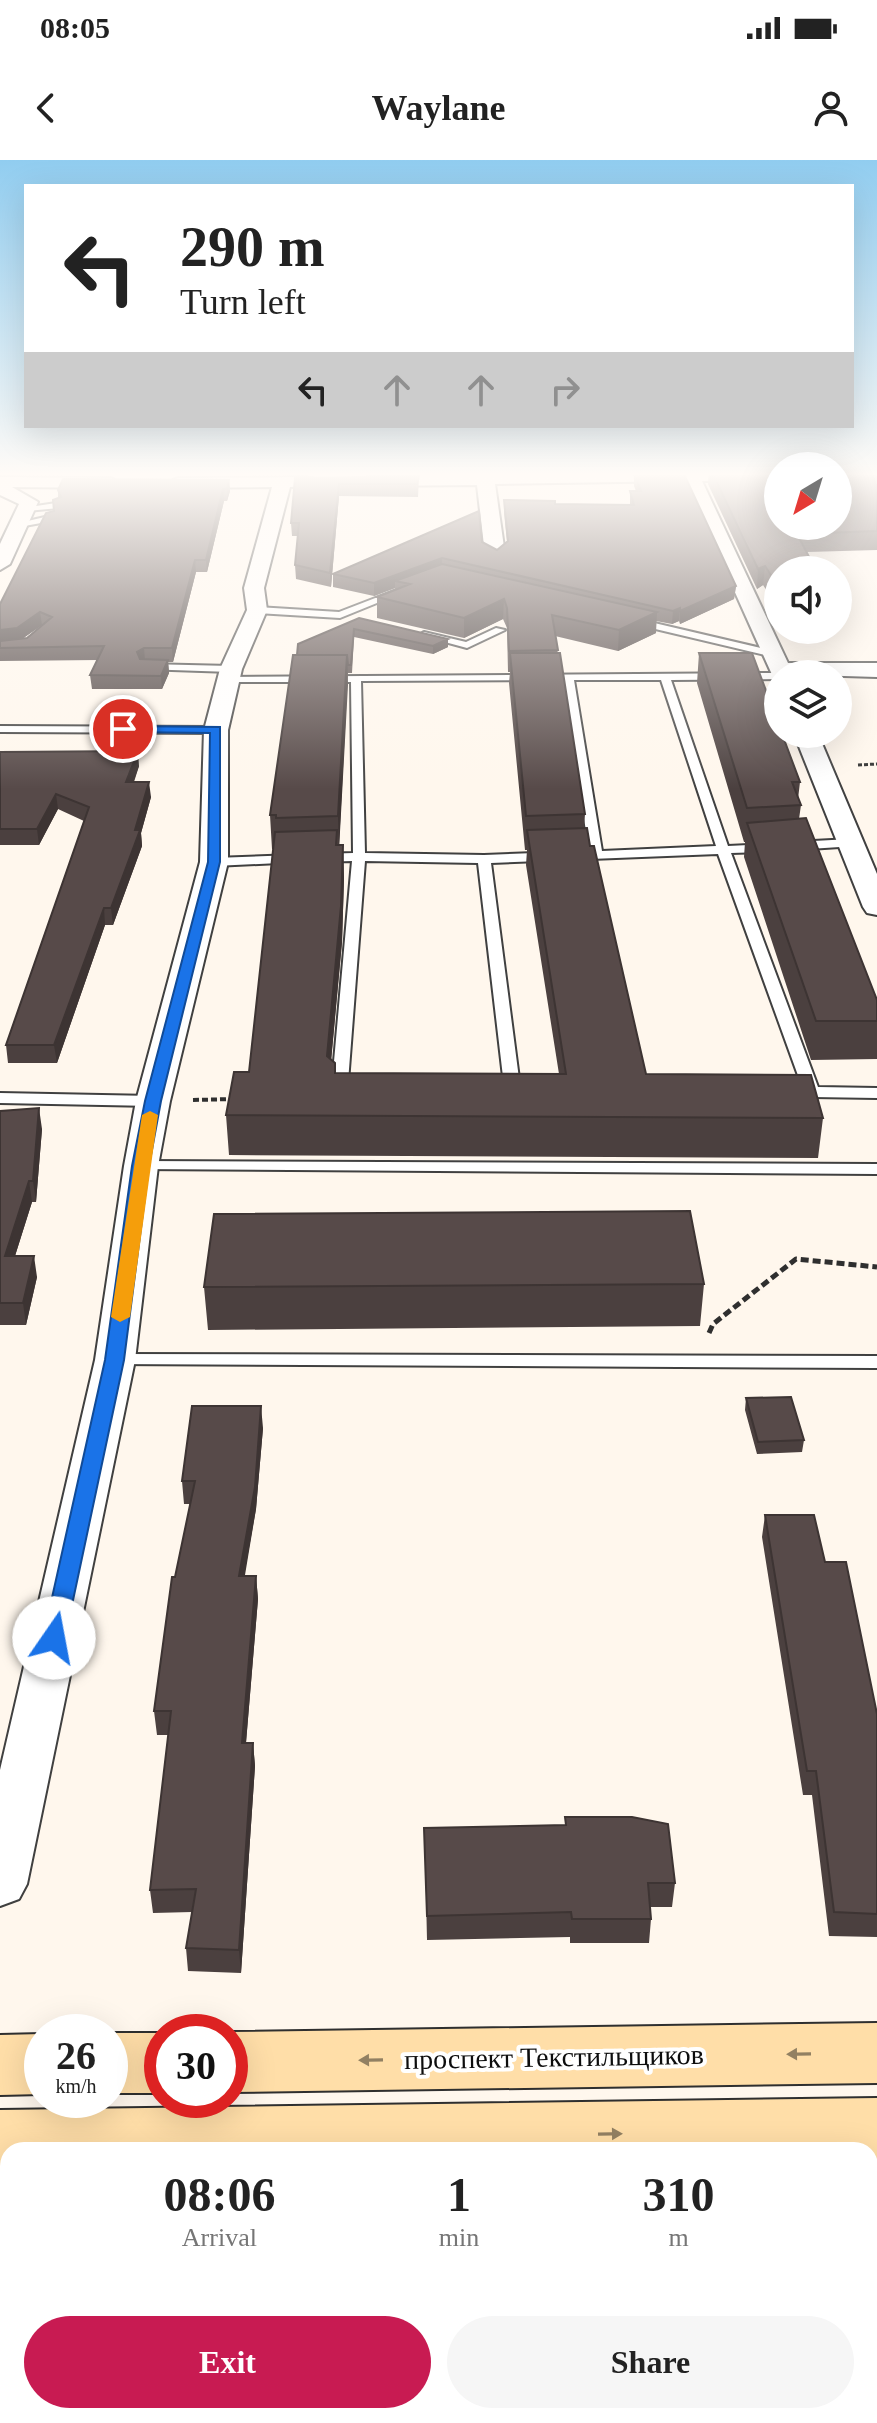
<!DOCTYPE html>
<html lang="en">
<head>
<meta charset="utf-8">
<style>
	:root { --surface:#fff; --page:#f6f6f6; --text:#222; --muted:#767676; --accent:#c81b52 }
	body { margin:0; font-family:"Times New Roman",serif; background:var(--page); color:var(--text); height:100vh; display:flex; flex-direction:column; font-size:30px; white-space:nowrap }
	* { box-sizing:border-box; margin:0 }
	p { font-size:26px; color:var(--muted) }
	.icon { flex:none; width:44px; height:44px; fill:none; stroke:currentColor; stroke-width:2; stroke-linecap:round; stroke-linejoin:round }
	.map { position:relative; flex:1; overflow:hidden }
	.drawer { position:absolute; left:0px; top:1982px; width:878px; height:282px; display:flex; flex-direction:column; background:var(--surface); border-radius:24px 24px 0 0; box-shadow:0 8px 32px #0002 }
	.drawer>* { flex:none }
	.guide { position:absolute; left:24px; top:24px; width:830px; height:244px; border-radius:0px; box-shadow:0 8px 32px #0002; background:#fff; color:var(--text); overflow:hidden }
	.needle { width:52px; rotate:218deg }
	.fabs { position:absolute; left:764px; top:292px; display:grid; gap:16px }
	.fabs a { display:grid; place-items:center; width:88px; height:88px; border-radius:50%; background:var(--surface); box-shadow:0 8px 32px #0002; font-size:40px }
	.speed { position:absolute; left:24px; top:1854px; display:flex; gap:16px; font-size:40px; font-weight:700; text-align:center }
	.speed>* { display:grid; place-content:center; width:104px; height:104px; border-radius:50%; background:var(--surface); box-shadow:0 8px 32px #0002; line-height:1 }
	.speed small { font-size:20px; font-weight:400 }
	.speed .limit { border:12px solid #d22; background:#fff; color:#111 }
	.pin { position:absolute; display:grid; place-items:center; width:68px; height:68px; color:#fff; margin:-34px; border:4px solid #fff; border-radius:50%; box-shadow:0 2px 8px #0007 }
	.me { position:absolute; width:88px; margin:-44px; rotate:12deg; stroke-linejoin:round; filter:drop-shadow(0 0 6px #0008) }
	.turn { display:flex; align-items:center; gap:28px; height:168px; padding:0 24px; font-size:36px }
	.turn .icon { width:104px; height:104px; stroke-width:2.5 }
	.turn b { display:block; font-size:56px; line-height:68px }
	.lanes { display:flex; align-items:center; height:76px; padding:0 24px; background:#0003; justify-content:center; gap:40px; direction:ltr }
	.lanes .off { opacity:.35 }
	.eta { display:flex; justify-content:space-evenly; align-items:center; height:136px; text-align:center }
	.eta b { font-size:48px; font-weight:800; line-height:56px }
	.primary-button { display:flex; gap:16px; margin-top:auto; padding:16px 24px }
	.primary-button a { flex:1; height:92px; border-radius:48px; background:var(--accent); color:#fff; font-size:32px; font-weight:800; line-height:92px; text-align:center }
	.primary-button a+a { background:var(--page); color:var(--text) }
	.status { display:flex; justify-content:space-between; align-items:center; height:56px; padding:0 40px; background:var(--surface); direction:ltr }
	.status svg { height:22px; fill:currentColor }
	header { display:flex; justify-content:space-between; align-items:center; height:104px; padding:0 24px; background:var(--surface); font-size:36px; font-weight:800 }
	.map>svg:first-child { display:block }
	.lines { fill:none; stroke-linecap:round; stroke-linejoin:round }
	.service-casing { stroke:#404040; stroke-width:4 }
	.minor-casing { stroke:#404040; stroke-width:4 }
	.secondary-casing { stroke:#2f2f2f; stroke-width:4 }
	.path-far2 { stroke:#2f2f2f; stroke-width:3; stroke-dasharray:4 2; stroke-linecap:butt }
	.path-far1 { stroke:#2f2f2f; stroke-width:4; stroke-dasharray:6 3; stroke-linecap:butt }
	.path { stroke:#2f2f2f; stroke-width:5; stroke-dasharray:8 4; stroke-linecap:butt }
	.service { fill:#fff; fill-rule:evenodd }
	.minor { fill:#fff; fill-rule:evenodd }
	.secondary { fill:#ffdea8; fill-rule:evenodd }
	.wall { fill:#4b403f; fill-rule:evenodd }
	.shaded-wall { fill:#3d3433 }
	.building { fill:#574a49; stroke:#3d3433; stroke-width:2 }
	.oneway { fill:#928062 }
	.route { fill:#1a73e8; stroke:#114b97; stroke-width:2 }
	.slow { fill:#f59e0b }
	.labels { text-anchor:middle; dominant-baseline:central; stroke-width:8; stroke-linejoin:round; paint-order:stroke }
	.near-street-label { font-size:28px; fill:#0d0d0d; stroke:#fff }
</style>
</head>
<body>
<div class="status"><b>08:05</b><svg viewBox="0 0 49 12"><path d="M0 12V9h3v3zM5 12V6h3v6zM10 12V3h3v9zM15 12V0h3v12zM26 1h20v11H26zM47 4h2v5h-2z"/></svg></div>
<header><svg class="icon" aria-label="back" viewBox="0 0 24 24"><path d="M15 5l-7 7 7 7"/></svg>Waylane<svg class="icon" aria-label="person" viewBox="0 0 24 24"><circle cx="12" cy="8" r="4"/><path d="M4 21q1-7 8-7t8 7"/></svg></header>
<div class="map">
<svg width="877" height="2263" viewBox="0 0 877 2263">
	<rect width="100%" height="100%" fill="#fff7ed"/>
	<g class="lines">
		<defs>
			<path id="service" d="M56 343 59 348 27 351 23 348Z
				M49 356 52 361 19 367 15 364Z
				M396 430 404 432 340 458 257 453 252 450 257 447 339 452Z
				M633 458 774 491 779 494 774 497 630 463 628 461Z
				M496 468 505 470 467 488 419 475 424 472 466 482Z
				M146 504 231 506 236 509 231 512 142 509V505Z
				M778 514V519L671 520 728 686 768 684 774 688 768 692 731 693 818 927 877 928V938L812 937 804 932 718 694 491 703 521 934 513 939 505 934 478 703 365 701 347 935 339 940 333 938 331 935 352 701 321 702 315 698 321 694 353 693 351 522H228L223 519 224 517 778 513 782 514ZM563 520 589 691 484 695 365 693 361 521ZM574 520H661L716 686 602 691Z
				M0 566 216 567 222 570 216 573 0 572Z
				M851 679 857 683 855 686 794 690 788 686 794 682Z
				M295 695 301 699 300 702 214 706 208 702 214 698Z
				M0 933 153 936 161 941 153 946 0 943Z
				M141 1001 877 1004V1014L135 1009 133 1006Z
				M115 1194 877 1196V1208L108 1204 106 1200 108 1196Z"/>
			<path id="minor" d="M778 312V320L702 321 788 503H877V517L778 514V520L774 519 685 321 495 324 505 394 495 400 485 394 477 325 369 326 360 321 369 316Z
				M0 317 111 318 120 323 111 328 12 327 38 342 10 404 0 410V384L19 344 0 335Z
				M307 317 313 318 316 322 313 326 290 327 264 428 267 450 242 509 228 570V702L170 941 158 1006 135 1200 27 1724 19 1739 0 1746V1610L95 1200 124 1006 136 941 200 702 204 570 220 509 247 450 244 428 272 327 177 328 168 323 177 318Z
				M794 574H818L877 714V755L867 753 863 747Z"/>
			<path id="secondary" d="M877 1863V1923L230 1932V1872Z
				M110 1873H162V1933H110Z
				M42 1874V1934L0 1935V1875Z
				M877 1938V2002H870V1990H8V2014H0V1950Z"/>
		</defs>
		<!-- service casing -->
		<use href="#service" class="service-casing"/>
		<!-- minor casing -->
		<use href="#minor" class="minor-casing"/>
		<!-- secondary casing -->
		<use href="#secondary" class="secondary-casing"/>
		<!-- path-far2 -->
		<path class="path-far2" d="M858 605 877 604"/>
		<!-- path-far1 -->
		<path class="path-far1" d="M193 940 235 939"/>
		<!-- path -->
		<path class="path" d="M709 1173 713 1164 796 1099 877 1107"/>
		<!-- service -->
		<use href="#service" class="service"/>
		<!-- minor -->
		<use href="#minor" class="minor"/>
		<!-- secondary -->
		<use href="#secondary" class="secondary"/>
	</g>
	<!-- wall -->
	<path class="wall" d="M72 312H316L73 314Z
		M709 312H877V390L807 392 778 410V448L763 425 757 429 708 324Z
		M634 314 736 426 734 439 680 464 679 461 672 464 656 461V473L618 491 555 476 585 654 584 668 590 686 646 914 823 958 818 998 229 995 226 955 249 912 273 689H272L270 655 297 495 359 458 448 479V487L433 494 354 477 352 513H348L339 685H343L344 719 342 782 331 900 336 913 559 914 526 705 527 690H525L509 523 510 512H508L507 468 503 459 464 478 377 458V437L395 430V428L374 436 333 427V414L482 382 497 390 507 382 504 352V340L555 344 630 345V331H636L634 326Z
		M419 316 418 337 339 336 331 427 296 419 295 405 298 376H292L291 363 295 318Z
		M229 320 230 331 227 341H224L207 412H196L173 502H168L169 513 162 529H92L90 515 98 500 0 501V444L54 351 58 338V330ZM42 465 27 478 22 479Z
		M699 493 800 622 798 639 801 645 799 659 877 840V899L811 900 744 697 745 682H744L697 523Z
		M0 592 139 606 134 622 151 637 141 673 142 686 113 765H105L57 903H8L6 885 84 661 58 649 39 685H0Z
		M0 951 42 969 36 1042H32L15 1096 37 1117 26 1165H0Z
		M704 1124 700 1166 208 1170 204 1127Z
		M746 1238 804 1280 802 1292 757 1294 745 1250Z
		M263 1268 256 1349 244 1416H256L258 1439 246 1583H253L255 1606 241 1813 188 1811 186 1788 192 1752 153 1753 150 1730 168 1575H157L154 1551 175 1417 190 1344H184L182 1321Z
		M765 1355 825 1402 877 1554V1777L829 1776 812 1635H803L762 1377Z
		M565 1657 675 1723 672 1747H650L651 1759 649 1783H570V1777L427 1780 425 1692 565 1665Z
		M870 2099H877V2205H870Z
		M690 2256H758V2258L757 2263H690Z"/>
	<!-- shaded-wall -->
	<path class="shaded-wall" d="M229 320 230 331 227 341V329Z
		M339 324V336L331 427 330 413Z
		M223 329 224 341 207 412 206 400Z
		M442 398V411L395 421V428L374 436V423Z
		M195 400 196 412 173 502 172 488Z
		M765 406 763 425 757 429 758 409Z
		M736 426 734 439 680 464V451Z
		M504 439 503 459 464 478V458Z
		M680 448 679 461 672 464 673 451Z
		M40 452 42 465 19 481 0 483V470Z
		M657 452 656 473 618 491 619 470Z
		M448 479V487L433 494V486Z
		M144 488 145 501 138 505 137 492Z
		M347 495 348 525 339 690 338 656Z
		M168 500 169 513 162 529 161 516Z
		M138 591 139 606 128 637 126 622Z
		M149 622 151 637 141 673 142 686 113 765 111 748Z
		M56 634 58 649 39 685 37 669Z
		M343 685 344 719 342 782 328 935 327 896Z
		M104 748 105 765 57 903 54 885Z
		M39 948 42 969 36 1042 33 1021Z
		M29 1021 32 1042 8 1118 5 1096Z
		M34 1096 37 1117 26 1165 23 1143Z
		M261 1246 263 1268 256 1349 241 1439 239 1416Z
		M256 1416 258 1439 244 1606 242 1583Z
		M253 1583 255 1606 241 1813 239 1790Z"/>
	<!-- building -->
	<path class="building" d="M712 312H778V366H838V312H877V371L797 374 816 410H778V426L765 406 758 409Z
		M634 314H684L736 426 680 451V448L673 451 442 398 374 423 333 414 479 351 482 382 497 390 508 381 504 340 555 341V344L634 345 630 331H641Z
		M419 316 417 324H339L330 413 295 405 299 363H291L295 318Z
		M63 319 229 320 227 329H223L206 400H195L172 488H144L137 492 140 499 168 500 161 516 90 515 104 486 0 488V481L27 478 52 457 40 452 17 468 0 470V444L46 353 54 351 53 340 61 337 58 330Z
		M442 404 657 452 619 470 552 455 558 490 509 491 507 448 504 439 464 458 377 437 410 424 395 421Z
		M359 458 448 479 433 486 354 469 351 505H348L347 495H297L298 484Z
		M510 493H560L585 654 526 656Z
		M699 493H752L778 563V574H782L800 622H792L801 645 747 648Z
		M293 495H347L338 656 276 658V655H270Z
		M138 591 126 622H149L135 670H140L111 748H104L54 885H6L89 647 56 634 37 669H0V592Z
		M806 658 877 840V861H816L747 663Z
		M587 668 590 686H594L646 914 811 915 823 958 226 955 234 912H249L275 672 337 670 336 685H343L341 746 327 896 335 903V913L566 914 527 670Z
		M39 948 33 1021H29L5 1096H34L23 1143H0V951Z
		M690 1051 704 1124 204 1127 214 1054Z
		M791 1237 804 1280 758 1282 746 1238Z
		M192 1246H261L255 1327 239 1416H256L242 1583H253L239 1790 186 1788 196 1729 150 1730 171 1551H154L172 1417H175L195 1321H182Z
		M765 1355H814L825 1402H846L877 1554V1754L834 1752 816 1611H807Z
		M565 1657H632L668 1664 675 1723H648L651 1759H572L571 1752 427 1756 424 1668 566 1665Z
		M870 2099H877V2182H870Z
		M46 2256H265V2263H46Z
		M696 2256H758V2258L696 2259Z"/>
	<!-- one-way arrows -->
	<defs><path id="oneway-solid" d="M-6-.8H1V-3.2L6.5 0L1 3.2V.8H-6Z" transform="scale(2)"/></defs>
	<g class="oneway">
		<use href="#oneway-solid" transform="translate(799 1894) rotate(179)"/>
		<use href="#oneway-solid" transform="translate(371 1900) rotate(179)"/>
		<use href="#oneway-solid" transform="translate(610 1974) rotate(-1)"/>
	</g>
	<!-- sky -->
	<linearGradient id="sky" x2="0" y2="1"><stop stop-color="#91cdf0"/><stop offset="0.5" stop-color="#fffbf7"/><stop offset="1" stop-color="#fffbf7" stop-opacity="0"/></linearGradient>
	<rect width="877" height="629" fill="url(#sky)"/>
	<!-- route -->
	<path class="route" d="M123 566 220 567V702L161 941 149 1006 124 1200 65 1478 62 1484H46L43 1478 105 1200 132 1006 145 941 208 702 210 573 119 572 118 569Z"/>
	<!-- slow -->
	<path class="slow" d="M150 951 158 955 130 1157 120 1162 111 1157 142 955Z"/>
	<g class="labels">
		<!-- near-street labels -->
		<g class="near-street-label">
			<text transform="translate(554 1897) rotate(-1)">проспект Текстильщиков</text>
		</g>
	</g>
</svg>
<div class="fabs">
<a><svg class="needle" viewBox="-14 -14 28 28"><path d="M0-13l5 13h-10z" fill="#e53935"/><path d="M0 13l5-13h-10z" fill="#767676"/></svg></a>
<a><svg class="icon" aria-label="sound" viewBox="0 0 24 24"><path d="M4 9h4l5-4v14l-5-4H4zM17 9q2 3 0 6"/></svg></a>
<a><svg class="icon" aria-label="layers" viewBox="0 0 24 24"><path d="M12 4l9 5-9 5-9-5zM3 14l9 5 9-5"/></svg></a>
</div>
<div class="speed"><div>26<small>km/h</small></div><div class="limit">30</div></div>
<div class="pin" style="left:123px;top:569px;background:#d93025"><svg class="icon" aria-label="arrive" viewBox="0 0 24 24"><path d="M6 21V4h12l-3 4 3 4H6"/></svg></div>
<svg class="me" style="left:54px;top:1478px" viewBox="-20 -20 40 40"><circle r="19" fill="#fff"/><path d="M0-13L10 11 0 6-10 11z" fill="#1a73e8"/></svg>
<div class="guide">
<div class="turn"><svg class="icon" aria-label="left" viewBox="0 0 24 24"><path d="M17 20v-9H6M10 6l-5 5 5 5"/></svg><div><b>290 m</b>Turn left</div></div>
<div class="lanes"><svg class="icon" aria-label="left" viewBox="0 0 24 24"><path d="M17 20v-9H6M10 6l-5 5 5 5"/></svg><svg class="icon off" aria-label="ahead" viewBox="0 0 24 24"><path d="M12 20V5M6 11l6-6 6 6"/></svg><svg class="icon off" aria-label="ahead" viewBox="0 0 24 24"><path d="M12 20V5M6 11l6-6 6 6"/></svg><svg class="icon off" aria-label="right" viewBox="0 0 24 24"><path d="M7 20v-9h11M14 6l5 5-5 5"/></svg></div>
</div>
<section class="drawer">
<div class="eta">
<div><b>08:06</b><p>Arrival</p></div>
<div><b>1</b><p>min</p></div>
<div><b>310</b><p>m</p></div>
</div>
<div class="primary-button"><a>Exit</a><a>Share</a></div>
</section>
</div>
</body>
</html>
